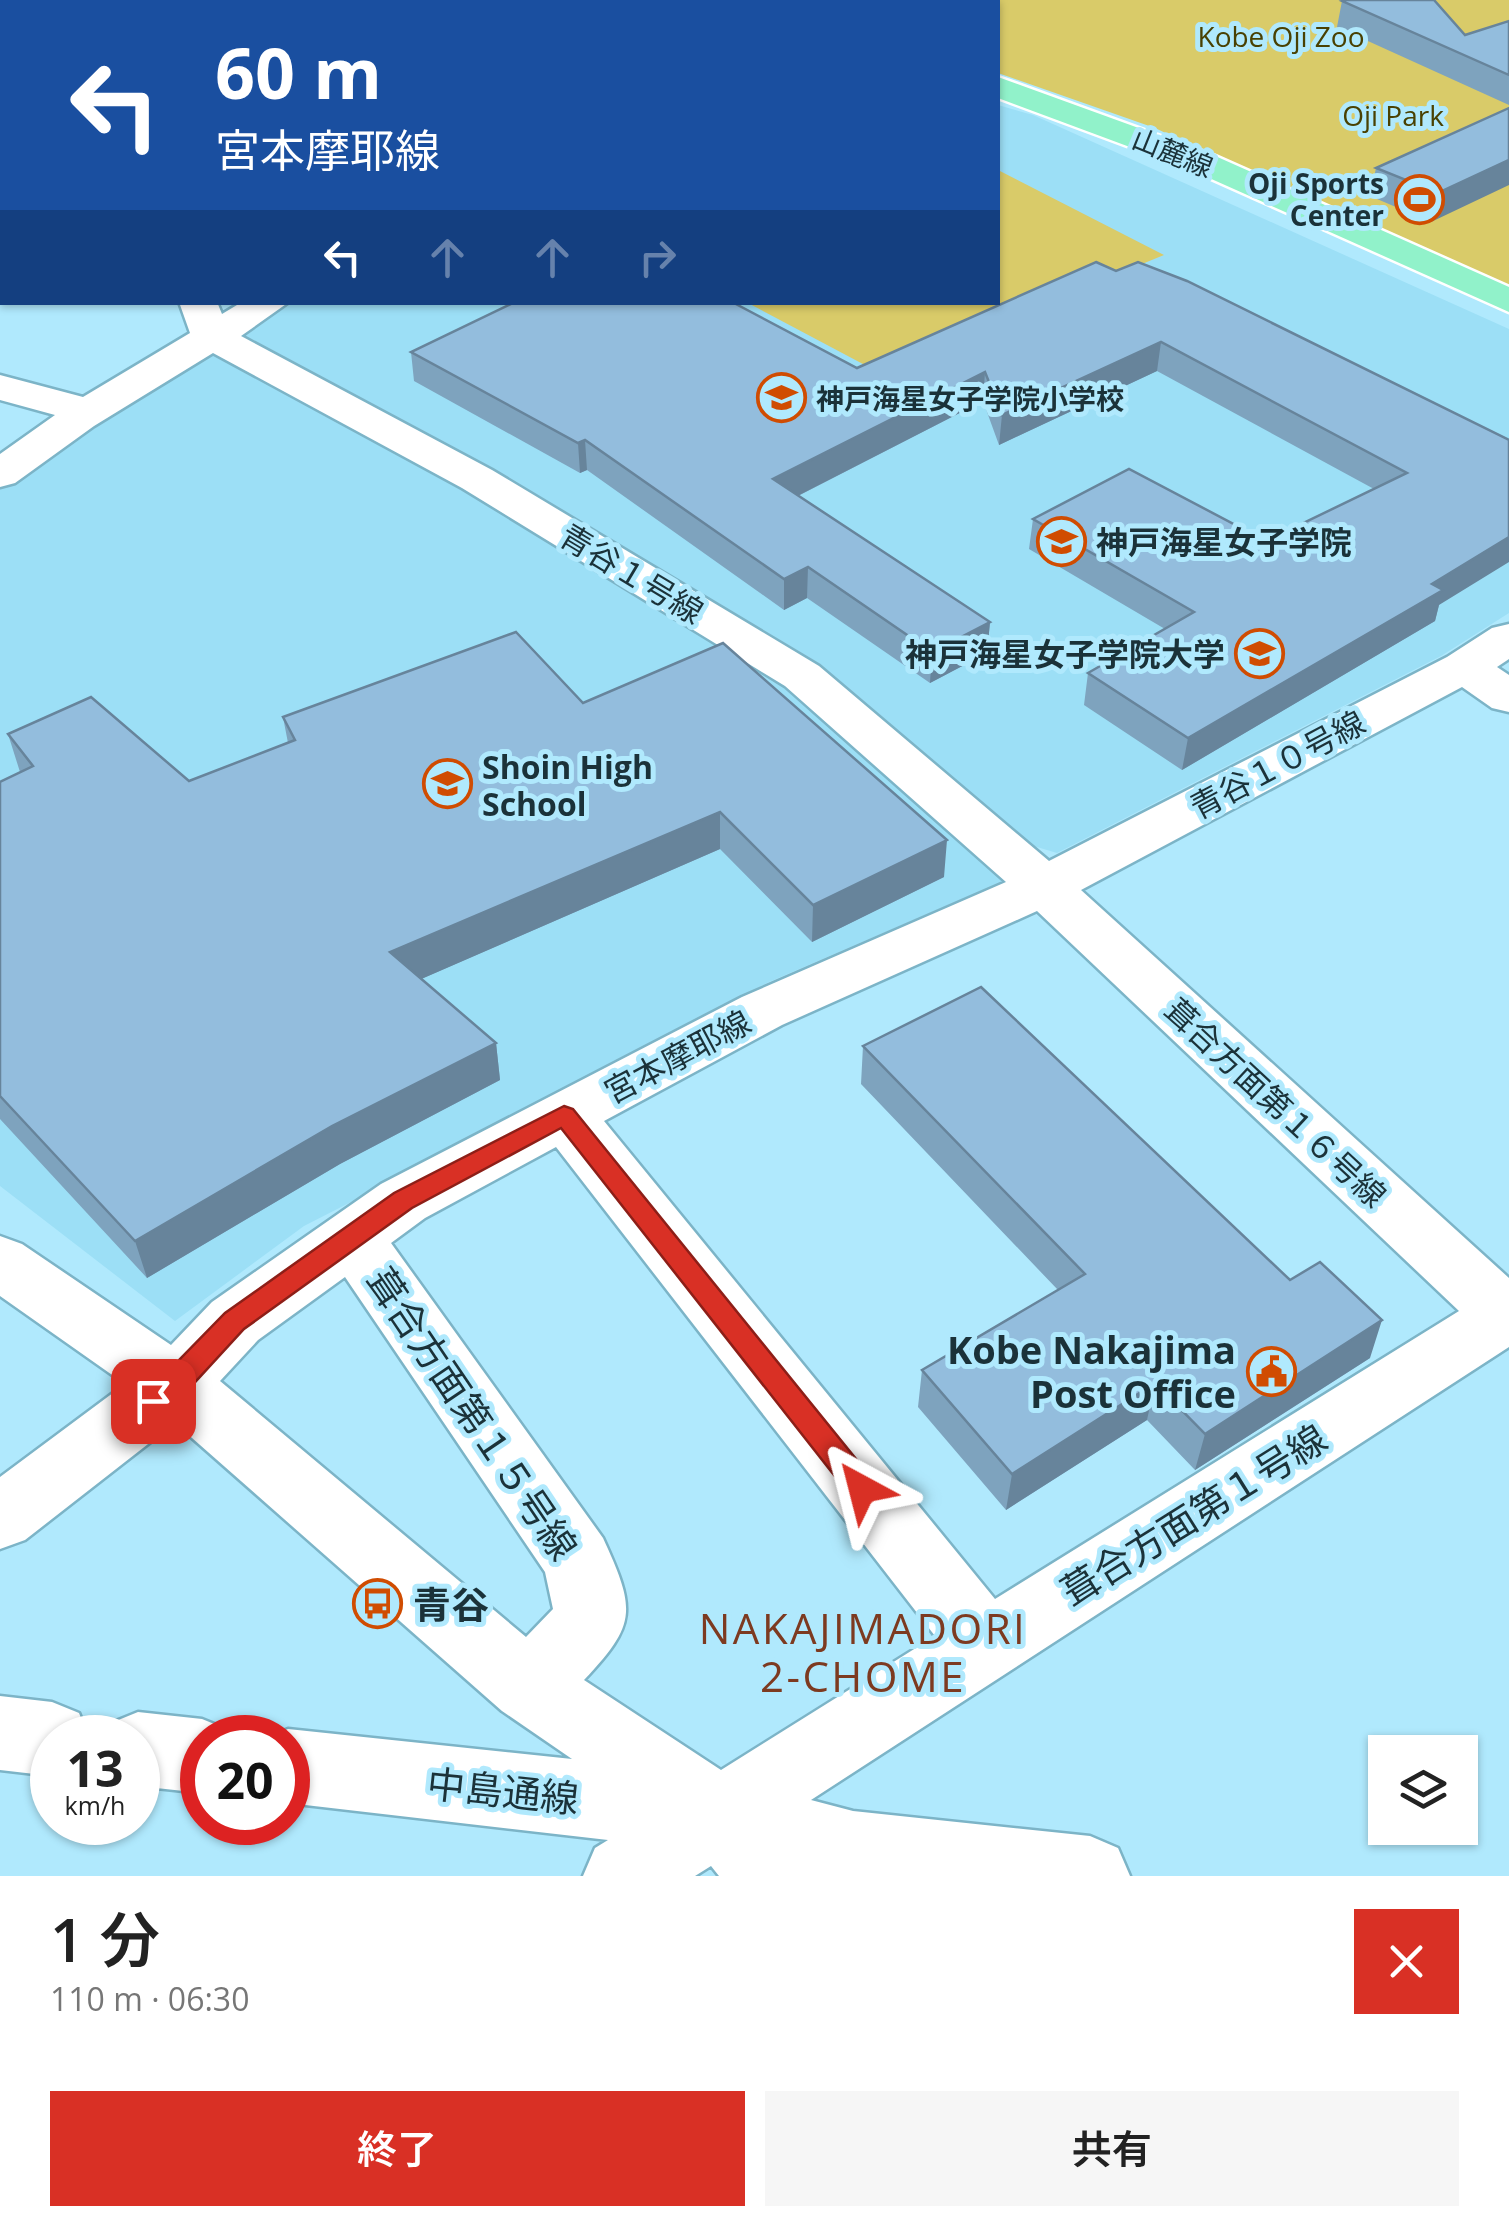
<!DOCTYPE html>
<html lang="ja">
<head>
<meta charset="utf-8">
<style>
	:root { --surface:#fff; --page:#f6f6f6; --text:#222; --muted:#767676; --accent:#d93025 }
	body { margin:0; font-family:"Open Sans","Noto Sans JP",sans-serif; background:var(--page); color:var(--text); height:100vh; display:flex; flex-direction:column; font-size:38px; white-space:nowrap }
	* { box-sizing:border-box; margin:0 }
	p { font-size:32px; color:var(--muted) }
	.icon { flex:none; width:55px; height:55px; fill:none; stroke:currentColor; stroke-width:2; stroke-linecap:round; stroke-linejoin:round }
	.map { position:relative; height:1876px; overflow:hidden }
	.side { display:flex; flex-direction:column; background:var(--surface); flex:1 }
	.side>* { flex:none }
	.guide { position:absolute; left:0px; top:0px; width:1000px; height:305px; box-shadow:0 2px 8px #0004; background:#1a4fa0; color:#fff; overflow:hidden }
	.controls { position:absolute; left:1368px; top:1735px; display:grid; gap:20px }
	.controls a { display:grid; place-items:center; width:110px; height:110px; border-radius:0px; background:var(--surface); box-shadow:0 2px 8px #0004; font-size:50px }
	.speed { position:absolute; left:30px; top:1715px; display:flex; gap:20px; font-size:50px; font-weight:700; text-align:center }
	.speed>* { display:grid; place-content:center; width:130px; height:130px; border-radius:50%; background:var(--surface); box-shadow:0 2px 8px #0004; line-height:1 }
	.speed small { font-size:25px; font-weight:400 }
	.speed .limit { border:15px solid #d22; background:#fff; color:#111 }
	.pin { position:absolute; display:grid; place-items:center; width:85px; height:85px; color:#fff; margin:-42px; border-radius:20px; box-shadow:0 5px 15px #0006 }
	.me { position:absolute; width:110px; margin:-55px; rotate:322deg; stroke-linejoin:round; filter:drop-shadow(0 0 8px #0008) }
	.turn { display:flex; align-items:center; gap:35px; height:210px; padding:0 50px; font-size:45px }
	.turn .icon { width:130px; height:130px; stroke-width:2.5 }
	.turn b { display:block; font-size:70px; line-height:85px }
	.lanes { display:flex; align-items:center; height:95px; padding:0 50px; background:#0003; justify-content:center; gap:50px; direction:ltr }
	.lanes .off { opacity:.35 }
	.round { display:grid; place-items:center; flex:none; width:105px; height:105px; border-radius:0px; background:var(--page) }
	.overview { display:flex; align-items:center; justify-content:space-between; height:170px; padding:0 50px }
	h1 { font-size:60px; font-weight:600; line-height:75px }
	.cta { display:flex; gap:20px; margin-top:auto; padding:20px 50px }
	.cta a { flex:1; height:115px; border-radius:0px; background:var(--accent); color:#fff; font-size:40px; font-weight:600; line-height:115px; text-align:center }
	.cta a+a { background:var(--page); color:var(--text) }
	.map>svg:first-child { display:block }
	.built { fill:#9cdff6 }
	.green { fill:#d9cb69 }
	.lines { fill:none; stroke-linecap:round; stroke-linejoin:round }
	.river { fill:#bdc1ef; fill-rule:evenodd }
	.minor-casing { stroke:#7cb4c7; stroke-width:5 }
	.major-casing { stroke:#fff; stroke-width:5 }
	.minor { fill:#fff; fill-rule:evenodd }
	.major { fill:#91f2ca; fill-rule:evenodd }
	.wall { fill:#7ea3be }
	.shaded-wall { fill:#67849b }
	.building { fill:#93bddd; stroke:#67849b; stroke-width:2.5 }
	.route { fill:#d93025; stroke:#8d1f18; stroke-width:2.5 }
	.labels { text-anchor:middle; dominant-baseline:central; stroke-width:10; stroke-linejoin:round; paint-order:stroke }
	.far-park-label { font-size:28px; fill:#494102; stroke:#b0e9fd }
	.far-street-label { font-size:28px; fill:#1b3239; stroke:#b0e9fd }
	.far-poi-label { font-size:28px; font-weight:bold; fill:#1b3239; stroke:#b0e9fd; text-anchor:end }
	.poi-label { font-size:32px; font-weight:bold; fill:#1b3239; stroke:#b0e9fd; text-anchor:start }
	.street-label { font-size:32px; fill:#1b3239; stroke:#b0e9fd }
	.near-poi-label { font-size:38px; font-weight:bold; fill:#1b3239; stroke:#b0e9fd; text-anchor:end }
	.near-street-label { font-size:38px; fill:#1b3239; stroke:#b0e9fd }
	.near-neighbourhood-label { font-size:42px; letter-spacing:2.5px; fill:#7d3a20; stroke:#b0e9fd }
</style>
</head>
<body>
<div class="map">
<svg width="1509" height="1876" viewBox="0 0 1509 1876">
	<rect width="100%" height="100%" fill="#b0e9fd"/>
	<!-- built -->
	<path class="built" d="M998 105 1033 115 1509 329V613L1441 656 1057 853 1027 844 820 664 492 469 238 335 295 302H998Z
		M211 350 461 489 785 688 1004 881 769 982 537 1102 492 1130 304 1226 175 1321 0 1186V489L85 426Z"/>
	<!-- green -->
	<path class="green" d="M779 0H1509V295L1155 128 998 73V2Z
		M998 170 1164 255 878 372 748 303 998 302Z"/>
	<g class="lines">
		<!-- river -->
		<path class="river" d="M67 0H130L66 2Z"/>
		<defs>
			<path id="minor" d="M0 64 2 65V86L0 85Z
				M2 198V220L0 221V199Z
				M179 302H217L222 314 242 302H289L241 336 492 470 819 666 1049 861 1447 657 1492 628 1509 624V659L1497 667 1509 675V712L1492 708 1462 687 1081 890 1509 1278V1347L811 1800 853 1811 1090 1836 1118 1848 1130 1876H719L711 1866 695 1876H583L595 1848 608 1840 288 1803V1738H266L288 1729 572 1759 502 1711 175 1423 25 1540 0 1549V1477L125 1384 0 1296V1236L22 1244 171 1345 212 1302 381 1184 742 997 1006 882 785 686 462 488 213 353 94 426 15 483 0 487V454L55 415 0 400V375L83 397 190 333ZM1037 911 1459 1311 995 1599 604 1121 782 1025ZM556 1147 935 1636 721 1770 584 1680C637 1624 636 1610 603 1538L391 1243 425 1218ZM345 1277 545 1572 553 1609 526 1637 220 1381 258 1340Z
				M0 1696 52 1702 79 1713 89 1738H52V1776L0 1770Z
				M138 1712 202 1719 229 1730 232 1738H202V1793L138 1786V1738H105L111 1723Z"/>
			<path id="major" d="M732 0H767L768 2H734Z
				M998 77 1213 155 1509 287V312L1189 169 998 98Z"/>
		</defs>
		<!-- minor casing -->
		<use href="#minor" class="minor-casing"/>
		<!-- major casing -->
		<use href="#major" class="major-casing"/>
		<!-- minor -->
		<use href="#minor" class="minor"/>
		<!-- major -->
		<use href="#major" class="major"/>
	</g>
	<!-- wall -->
	<path class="wall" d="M1342 1 1465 35 1509 21V105L1337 27Z
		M1509 108 1431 222 1370 196 1376 168Z
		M1096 262 1509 440 1439 605 1435 621 1182 770 1084 705 1088 673 1165 629 1029 549 1033 519 1266 541 1374 489 1157 371 999 445 983 401 798 496 990 622 987 653 930 683 807 598 784 610 587 470 580 473 414 381 411 352 509 306 503 302H732L857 368Z
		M583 703 944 877 812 942 720 849 421 979 496 1043 500 1080 340 1164 147 1278 0 1119V782L20 772 8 734 189 781 288 743 283 717Z
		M863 1046 1370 1358 1195 1470 1147 1420 1006 1510 918 1407 922 1370 1058 1290 861 1084Z"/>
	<!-- shaded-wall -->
	<path class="shaded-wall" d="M1509 160V185L1431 222 1438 193Z
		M1161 342 1157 371 999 445 1002 415Z
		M985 372 983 401 772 509 773 479Z
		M585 440 587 470 580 473 578 443Z
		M1509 537V562L1439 605 1435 621 1182 770 1188 738 1432 584Z
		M808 567 807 598 784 610V579Z
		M990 622 987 653 930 683 932 652Z
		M720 812V849L396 990 390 952Z
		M947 840 944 877 812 942 813 905Z
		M496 1043 500 1080 340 1164 147 1278 135 1241 332 1126Z
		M1382 1320 1370 1358 1195 1470 1205 1434Z
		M1155 1383 1147 1420 1006 1510 1012 1474Z"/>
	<!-- building -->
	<path class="building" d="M1345 0H1434L1465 35 1509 21V75L1342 1Z
		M1509 108V160L1438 193 1376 168Z
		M1096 262 1116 271 1138 262 1187 281 1509 440V537L1432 584 1443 590 1188 738 1088 673 1194 612 1033 519 1129 469 1266 541 1407 473 1161 342 1002 415 985 372 773 479 990 622 932 652 808 567 784 579 585 440 578 443 411 352 515 302H732L857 368Z
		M516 632 583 703 723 643 947 840 813 905 720 812 390 952 496 1043 332 1126 135 1241 0 1096V782L33 766 8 734 91 697 189 781 295 740 283 717Z
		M981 987 1290 1280 1320 1262 1382 1320 1205 1434 1155 1383 1012 1474 922 1370 1085 1274 863 1046Z"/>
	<!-- route -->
	<path class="route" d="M564 1106 573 1109 873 1480 877 1489 873 1498 862 1502 852 1498 561 1128 412 1208 244 1329 186 1392 163 1410H143L139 1401 225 1313 394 1193Z"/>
	<!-- icons -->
	<defs>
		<symbol id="stadium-ring" viewBox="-11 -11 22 22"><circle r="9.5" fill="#b0e9fd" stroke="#d04c01" stroke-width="1.5"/><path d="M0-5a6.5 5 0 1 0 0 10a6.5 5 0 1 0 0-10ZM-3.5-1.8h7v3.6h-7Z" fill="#d04c01"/></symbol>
		<symbol id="school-ring" viewBox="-11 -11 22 22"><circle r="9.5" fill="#b0e9fd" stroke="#d04c01" stroke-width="1.5"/><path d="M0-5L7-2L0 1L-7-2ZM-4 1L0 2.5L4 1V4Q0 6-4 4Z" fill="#d04c01"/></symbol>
		<symbol id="university-ring" viewBox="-11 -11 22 22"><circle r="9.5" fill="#b0e9fd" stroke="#d04c01" stroke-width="1.5"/><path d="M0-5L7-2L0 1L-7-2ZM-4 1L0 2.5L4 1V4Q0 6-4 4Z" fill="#d04c01"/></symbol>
		<symbol id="civic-ring" viewBox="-11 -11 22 22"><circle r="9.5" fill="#b0e9fd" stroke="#d04c01" stroke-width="1.5"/><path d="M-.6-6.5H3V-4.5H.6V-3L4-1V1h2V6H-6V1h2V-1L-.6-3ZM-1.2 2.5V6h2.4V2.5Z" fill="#d04c01"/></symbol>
		<symbol id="bus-ring" viewBox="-11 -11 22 22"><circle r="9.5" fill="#b0e9fd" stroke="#d04c01" stroke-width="1.5"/><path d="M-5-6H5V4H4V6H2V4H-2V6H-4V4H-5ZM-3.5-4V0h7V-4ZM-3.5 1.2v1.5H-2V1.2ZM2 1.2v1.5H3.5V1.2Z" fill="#d04c01"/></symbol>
	</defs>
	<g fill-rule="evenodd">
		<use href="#stadium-ring" x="1392" y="172" width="55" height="55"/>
		<use href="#school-ring" x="754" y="370" width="55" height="55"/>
		<use href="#school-ring" x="1034" y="514" width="55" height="55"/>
		<use href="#university-ring" x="1232" y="626" width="55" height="55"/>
		<use href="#school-ring" x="420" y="756" width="55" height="55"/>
		<use href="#civic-ring" x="1244" y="1344" width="55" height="55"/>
		<use href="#bus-ring" x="350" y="1576" width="55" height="55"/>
	</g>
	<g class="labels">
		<!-- far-park labels -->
		<g class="far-park-label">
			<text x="1281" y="36">Kobe Oji Zoo</text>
			<text x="1393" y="115">Oji Park</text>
		</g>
		<!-- far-street labels -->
		<g class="far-street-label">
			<text transform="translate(1173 152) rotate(22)">山麓線</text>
		</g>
		<!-- far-poi labels -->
		<g class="far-poi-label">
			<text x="1384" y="183">Oji Sports<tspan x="1384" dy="32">Center</tspan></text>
			<text x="816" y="398" text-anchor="start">神戸海星女子学院小学校</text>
		</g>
		<!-- poi labels -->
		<g class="poi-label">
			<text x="1096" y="541">神戸海星女子学院</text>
			<text x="1225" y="653" text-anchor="end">神戸海星女子学院大学</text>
			<text x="482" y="766">Shoin High<tspan x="482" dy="37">School</tspan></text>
		</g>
		<!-- street labels -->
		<g class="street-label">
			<text transform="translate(632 573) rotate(31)">青谷１号線</text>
			<text transform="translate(1277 764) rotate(-28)">青谷１０号線</text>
			<text transform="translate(677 1056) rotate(-28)">宮本摩耶線</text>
			<text transform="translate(1276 1102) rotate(43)">葺合方面第１６号線</text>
		</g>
		<!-- near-poi labels -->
		<g class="near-poi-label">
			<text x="1236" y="1349">Kobe Nakajima<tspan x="1236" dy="44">Post Office</tspan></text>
			<text x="413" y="1604" text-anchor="start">青谷</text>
		</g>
		<!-- near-street labels -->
		<g class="near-street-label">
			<text transform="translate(473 1413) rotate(56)">葺合方面第１５号線</text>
			<text transform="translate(1193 1514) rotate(-32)">葺合方面第１号線</text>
			<text transform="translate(503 1790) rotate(6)">中島通線</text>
		</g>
		<!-- near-neighbourhood labels -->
		<g class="near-neighbourhood-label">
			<text x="863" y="1627">NAKAJIMADORI<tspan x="863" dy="48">2-CHOME</tspan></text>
		</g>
	</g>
</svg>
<div class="controls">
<a><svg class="icon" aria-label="layers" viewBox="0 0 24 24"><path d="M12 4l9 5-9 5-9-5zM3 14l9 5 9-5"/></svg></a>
</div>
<div class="speed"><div>13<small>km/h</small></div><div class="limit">20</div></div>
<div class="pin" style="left:153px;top:1401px;background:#d93025"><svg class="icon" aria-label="arrive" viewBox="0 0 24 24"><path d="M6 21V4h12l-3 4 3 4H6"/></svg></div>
<svg class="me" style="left:862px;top:1489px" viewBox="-20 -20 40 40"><path d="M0-17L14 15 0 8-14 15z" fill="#d93025" stroke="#fff" stroke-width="4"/></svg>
<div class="guide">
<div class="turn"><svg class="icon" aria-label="left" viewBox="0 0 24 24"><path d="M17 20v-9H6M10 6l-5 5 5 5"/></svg><div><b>60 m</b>宮本摩耶線</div></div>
<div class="lanes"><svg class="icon" aria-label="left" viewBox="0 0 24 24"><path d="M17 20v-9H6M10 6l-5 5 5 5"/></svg><svg class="icon off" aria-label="ahead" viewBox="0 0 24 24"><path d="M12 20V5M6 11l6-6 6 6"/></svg><svg class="icon off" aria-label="ahead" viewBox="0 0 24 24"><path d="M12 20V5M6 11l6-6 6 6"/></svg><svg class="icon off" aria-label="right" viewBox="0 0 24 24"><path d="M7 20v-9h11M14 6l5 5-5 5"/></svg></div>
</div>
</div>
<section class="side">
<div class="overview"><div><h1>1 分</h1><p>110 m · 06:30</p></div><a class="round" style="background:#d93025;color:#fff"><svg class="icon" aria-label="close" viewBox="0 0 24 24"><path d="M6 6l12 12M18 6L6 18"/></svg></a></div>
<div class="cta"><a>終了</a><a>共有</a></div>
</section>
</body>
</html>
